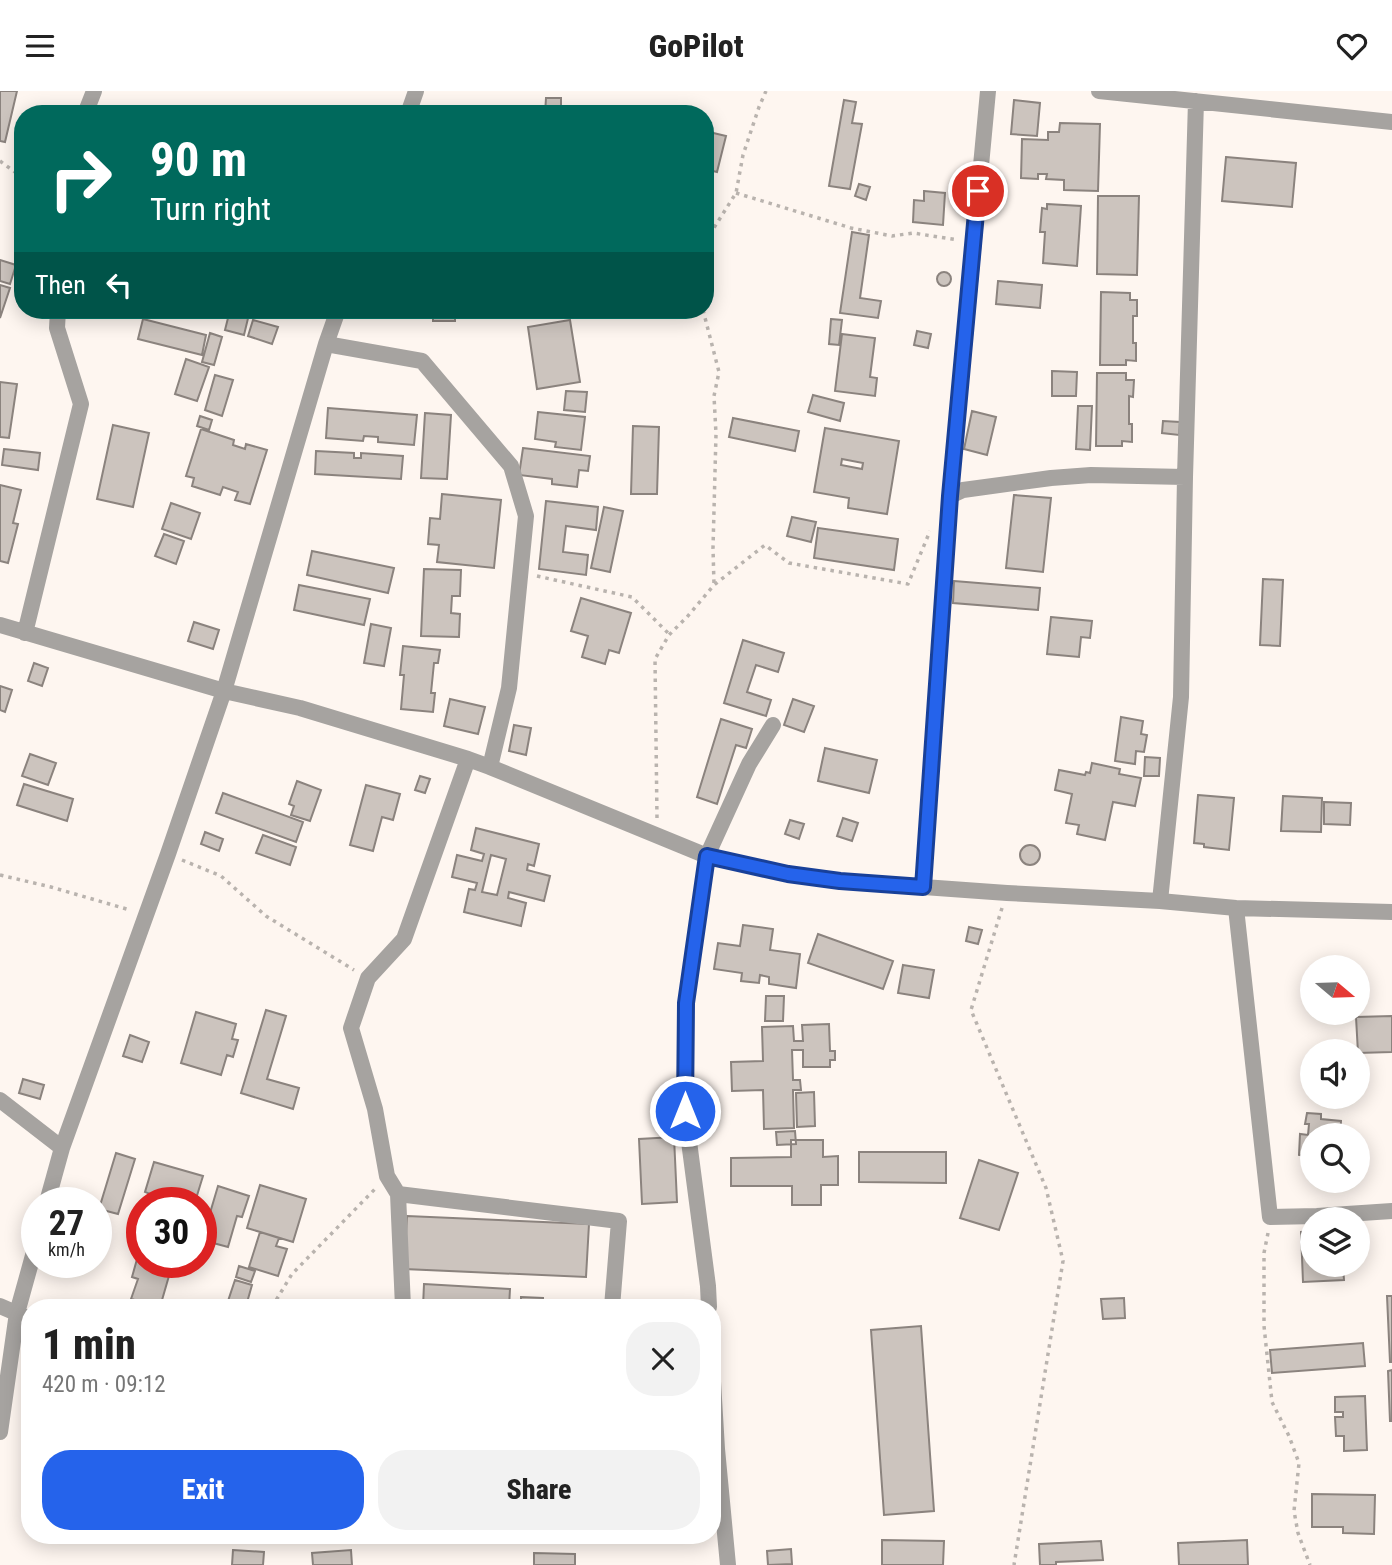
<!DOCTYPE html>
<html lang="en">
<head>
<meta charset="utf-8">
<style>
	:root { --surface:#fff; --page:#f2f2f2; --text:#222; --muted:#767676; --accent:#2563eb }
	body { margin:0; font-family:"Roboto Condensed",sans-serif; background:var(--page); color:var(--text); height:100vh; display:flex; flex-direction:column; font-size:26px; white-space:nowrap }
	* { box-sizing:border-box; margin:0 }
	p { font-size:23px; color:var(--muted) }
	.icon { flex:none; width:38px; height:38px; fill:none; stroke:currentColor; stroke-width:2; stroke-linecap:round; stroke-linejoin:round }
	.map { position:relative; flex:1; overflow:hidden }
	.side { position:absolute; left:21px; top:1208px; width:700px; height:245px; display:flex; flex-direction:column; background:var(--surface); border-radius:28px; box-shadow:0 4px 18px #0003 }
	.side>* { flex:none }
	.hud { position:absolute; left:14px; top:14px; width:700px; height:214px; border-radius:28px; box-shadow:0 4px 18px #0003; background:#00695c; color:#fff; overflow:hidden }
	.needle { width:46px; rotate:109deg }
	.buttons { position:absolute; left:1300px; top:864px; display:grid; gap:14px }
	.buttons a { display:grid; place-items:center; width:70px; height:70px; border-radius:50%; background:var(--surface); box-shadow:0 4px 18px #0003; font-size:35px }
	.speed { position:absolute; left:21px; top:1096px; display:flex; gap:14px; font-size:35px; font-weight:700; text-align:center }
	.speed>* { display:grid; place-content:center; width:91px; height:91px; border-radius:50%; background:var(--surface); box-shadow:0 4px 18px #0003; line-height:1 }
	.speed small { font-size:18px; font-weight:400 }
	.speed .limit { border:10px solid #d22; background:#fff; color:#111 }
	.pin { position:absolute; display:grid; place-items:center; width:60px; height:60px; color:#fff; margin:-30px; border:4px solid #fff; border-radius:50%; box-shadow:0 2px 7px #0007 }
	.me { position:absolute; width:77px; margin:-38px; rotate:0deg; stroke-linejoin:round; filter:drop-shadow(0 0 5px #0008) }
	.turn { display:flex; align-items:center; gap:24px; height:147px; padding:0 21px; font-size:32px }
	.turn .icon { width:91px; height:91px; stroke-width:2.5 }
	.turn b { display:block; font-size:49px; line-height:60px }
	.then { display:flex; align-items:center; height:66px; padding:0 21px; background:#0003; gap:14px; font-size:26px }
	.round { display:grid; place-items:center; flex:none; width:74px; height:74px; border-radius:28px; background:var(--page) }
	.overview { display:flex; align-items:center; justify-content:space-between; height:119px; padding:0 21px }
	h1 { font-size:42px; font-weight:800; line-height:52px }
	.action { display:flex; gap:14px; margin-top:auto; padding:14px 21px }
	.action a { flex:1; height:80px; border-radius:28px; background:var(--accent); color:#fff; font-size:28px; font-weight:800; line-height:80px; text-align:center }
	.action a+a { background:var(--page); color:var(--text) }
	header { display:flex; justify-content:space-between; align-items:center; height:91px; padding:0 21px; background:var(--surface); font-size:32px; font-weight:800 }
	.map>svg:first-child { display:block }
	.building { fill:#ccc4be; stroke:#8b837e; stroke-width:2; fill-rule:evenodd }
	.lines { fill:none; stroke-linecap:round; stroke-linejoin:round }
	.path { stroke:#b9b3ae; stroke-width:3.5; stroke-dasharray:3.5 5; stroke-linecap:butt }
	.street { stroke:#a6a3a0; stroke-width:16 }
	.route-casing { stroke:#184099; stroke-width:18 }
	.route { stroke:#2563eb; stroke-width:12 }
</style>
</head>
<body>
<header><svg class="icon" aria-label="menu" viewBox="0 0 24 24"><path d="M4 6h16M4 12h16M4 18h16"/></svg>GoPilot<svg class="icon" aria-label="heart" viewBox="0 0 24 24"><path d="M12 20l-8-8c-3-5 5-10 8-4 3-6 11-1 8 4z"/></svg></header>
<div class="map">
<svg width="1392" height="1474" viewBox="0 0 1392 1474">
	<rect width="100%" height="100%" fill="#fef6f0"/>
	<!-- building -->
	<path class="building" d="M0 0H17L5 51 0 50Z
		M546 7H561V23H545Z
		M844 9 856 11 852 32 862 33 850 98 829 95Z
		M1014 9 1040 12 1037 45 1011 43Z
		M1060 32 1100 33 1098 100 1064 99V89L1046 88 1047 83H1038V88L1021 87 1022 48 1048 49V41H1059Z
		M705 40 726 45 717 81 705 78Z
		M1226 66 1296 72 1292 116 1222 110Z
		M859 93 870 96 866 109 855 105Z
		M924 100 945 102 943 134 913 131 914 109 924 110Z
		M1098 105H1139L1137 184 1097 183Z
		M1047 113 1081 115 1077 175 1043 172 1045 141H1040L1042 117 1047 118Z
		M852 141 869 144 860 207 881 210 878 227 840 222Z
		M0 169 16 174 10 193 0 190Z
		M937 188a7 7 0 1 1 14 0a7 7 0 1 1-14 0Z
		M998 190 1042 194 1040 217 996 213Z
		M0 194 10 197 0 227Z
		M1101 201 1130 202V209H1137V225H1133V252H1136V270L1126 269V274H1100Z
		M230 219H250L244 244 225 239Z
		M433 219H455V230H433Z
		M143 228 206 244 202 264 138 248Z
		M831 228 842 229 839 254 829 253Z
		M253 229 278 236 272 253 248 245Z
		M570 229 580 291 537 298 528 236Z
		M917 240 931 243 928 257 914 254Z
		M210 242 222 246 214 274 202 271Z
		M842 243 875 247 870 286 877 287 875 305 835 300Z
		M186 268 209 276 197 310 175 303Z
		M1052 280 1077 281 1076 305H1052Z
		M1097 282H1126V289H1134L1133 306 1129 305V333H1132V351L1122 350V355H1096Z
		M215 284 233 289 222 325 205 319Z
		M0 291 17 293 9 347 0 346Z
		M566 300 587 301 585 321 564 319Z
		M813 304 844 312 840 330 808 321Z
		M1078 315H1092L1090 359 1076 358Z
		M328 317 417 324 414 354 378 351V346L364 345 363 350 326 347Z
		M972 320 996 326 987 364 964 358Z
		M538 321 585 326 581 359 555 356 556 351 535 348Z
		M425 322 451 324 447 388 421 387Z
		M200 325 212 329 209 339 197 335Z
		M733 327 799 340 795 360 729 346Z
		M1163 330 1180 331 1179 344 1162 342Z
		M113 334 149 342 133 416 97 408Z
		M633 335 659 336 657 403H631Z
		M825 337 899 350 887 423 848 417 849 407 814 401ZM842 368 863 372 862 378 841 374Z
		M201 338 234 349 233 354 245 358 246 353 267 359 250 413 235 409 238 401 223 396 220 404 192 395 194 387 186 385Z
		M523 357 590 365 588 380 579 379 577 396 552 393V388L519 384Z
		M4 358 40 362 38 379 2 374Z
		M316 360 354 362V367H361V362L403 365 401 388 315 383Z
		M0 394 21 399 13 432 18 433 8 472 0 470Z
		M442 403 501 409 494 477 437 471 439 454 428 453 430 427 440 428Z
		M1014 404 1051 407 1043 481 1006 477Z
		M546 410 598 416 596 439 566 435 563 461 588 464 586 484 539 478Z
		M171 412 200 422 191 448 162 438Z
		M604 416 623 420 610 481 591 477Z
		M792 426 816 431 811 451 787 445Z
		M818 437 898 448 894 479 814 467Z
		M164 443 184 450 176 473 155 465Z
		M312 460 394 477 388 502 307 484Z
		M424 478 461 479 460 505H452L451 522 460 523 459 546 421 545Z
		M1263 488 1283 489 1280 555 1260 554Z
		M954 490 1040 497 1038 519 953 512Z
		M299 494 370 508 364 534 294 519Z
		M581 507 631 522 619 562 609 559 605 573 582 566 588 545 571 540Z
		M1051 526 1092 530 1090 547 1081 546 1079 566 1047 563Z
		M194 531 219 539 213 558 188 550Z
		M371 533 391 537 384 575 364 572Z
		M743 549 784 562 778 581 756 574 747 601 771 609 766 625 724 612Z
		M403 555 440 559 438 572H434L431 602H435L433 621 401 618 404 584H400Z
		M34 572 48 577 42 595 28 590Z
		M0 595 12 599 5 621 0 619Z
		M450 608 485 616 478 643 444 635Z
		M793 608 814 615 804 641 784 634Z
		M1121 626 1143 630 1141 643 1147 644 1144 661 1136 660 1135 673 1115 670Z
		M721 628 752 638 746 657 736 654 717 713 697 706Z
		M514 634 531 637 526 664 509 660Z
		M825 657 877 669 869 702 818 690Z
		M30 663 56 672 48 694 22 685Z
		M1145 666 1160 667 1159 685H1144Z
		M1092 672 1120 678 1119 683 1141 687 1135 715 1113 711 1105 749 1077 743 1079 734 1066 732 1072 703 1055 699 1059 679 1085 684 1086 681 1090 682Z
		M420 685 430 688 425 702 415 699Z
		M297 690 321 699 310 730 291 724 294 715 289 713Z
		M24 693 73 708 67 730 17 714Z
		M366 694 400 703 393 729 382 726 373 760 350 754Z
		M223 702 303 731 296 751 216 722Z
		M1198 704 1234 707 1229 759 1204 756V753L1194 752Z
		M1283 705 1322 707 1321 741 1281 740Z
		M1324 711 1351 712 1350 734 1324 733Z
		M843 727 858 732 852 750 837 745Z
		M790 729 804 733 799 748 785 743Z
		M476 737 539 753 534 775 528 773 527 779 550 785 544 810 509 801 508 807 526 812 521 835 464 821 469 798 475 799 477 792 452 786 457 764 482 770 484 763 471 759ZM491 764 506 768 497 804 482 801Z
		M205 741 223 748 219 760 201 753Z
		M263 744 296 756 290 774 256 762Z
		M1020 764a10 10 0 1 1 20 0a10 10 0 1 1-20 0Z
		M743 834 773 838 770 859 800 863 796 897 769 893V886L760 884 759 892 741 890 742 882 714 878 718 852 740 855Z
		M969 836 982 839 978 853 966 850Z
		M818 843 893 870 883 898 808 872Z
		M903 874 934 879 929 907 898 902Z
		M766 905H784L783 930H765Z
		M266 919 286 925 267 988 299 997 293 1018 241 1002Z
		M196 921 236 933 232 948 238 949 233 966 227 964 221 984 181 972Z
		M1392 925V961L1358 962 1356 926Z
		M829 933 830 960H835V969H830V976H803V959H792L793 989H800L801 999H793L794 1037 764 1038 763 999 732 1000 731 971 763 970 762 936 793 935 794 950H803L802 934Z
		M130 944 149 951 142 971 123 965Z
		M23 988 44 994 40 1008 19 1002Z
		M814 1001 815 1035 797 1036 796 1002Z
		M1307 1022 1321 1023V1028L1341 1030 1340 1045H1312V1066L1299 1064 1300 1043 1308 1044 1309 1033H1305Z
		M795 1040 796 1053 777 1054 776 1041Z
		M674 1046 677 1111 642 1113 639 1048Z
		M791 1049H823V1066L838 1065V1094H821V1114H792V1095H731V1067L791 1066Z
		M859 1061H946V1092L859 1091Z
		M116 1062 135 1068 118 1123 99 1118Z
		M979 1069 1018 1082 999 1139 960 1127Z
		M154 1071 203 1085 195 1111H151L153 1104 145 1101Z
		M260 1094 306 1108 293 1151 247 1137Z
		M218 1095 249 1105 242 1126 237 1125 228 1156 202 1149Z
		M407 1125 589 1133 586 1186 404 1178Z
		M1312 1140V1174H1343L1344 1189 1303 1191 1301 1141Z
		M260 1141 279 1147 276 1155 287 1158 278 1185 249 1176Z
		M141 1154 142 1171H173L160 1216 131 1208 138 1188 132 1186Z
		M239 1175 255 1180 251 1191 236 1186Z
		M235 1189 252 1194 246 1215 228 1210Z
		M424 1193 510 1198 509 1216H423Z
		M1387 1205H1392V1271H1390Z
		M521 1206 543 1207V1215L585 1216H521Z
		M1124 1207 1125 1227 1103 1228 1101 1208Z
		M921 1235 934 1420 884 1424 871 1239Z
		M1363 1252 1365 1275 1272 1282 1270 1259Z
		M1392 1279V1330H1390L1388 1280Z
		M1365 1305 1367 1359 1344 1360V1345H1336L1335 1326H1343V1321H1335V1306Z
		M1312 1403 1375 1404 1374 1443 1343 1442V1436H1312Z
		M882 1449 944 1450 943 1474H882Z
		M1247 1449 1248 1474H1179L1178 1452Z
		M1101 1450 1103 1469 1056 1471V1474H1040L1039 1453Z
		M791 1458 792 1473 768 1474 767 1460Z
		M233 1459 264 1461 263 1474H232Z
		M351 1459 352 1474H313L312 1462Z
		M534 1462 575 1463V1474H534Z"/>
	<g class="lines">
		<!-- path -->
		<path class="path" d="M0 70 23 87
			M736 102 851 137 892 145 913 142 958 149
			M705 151 736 102 743 64 759 16 766 0
			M703 219 719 281 714 305 716 343 713 457 714 494
			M537 485 632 506 669 543
			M657 727 655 568 669 544 687 526 714 494 765 454 789 472 908 493 930 440
			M182 769 221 785 266 825 354 879
			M0 784 51 796 130 819
			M1002 817 971 919 1046 1097 1063 1170 1014 1474
			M1268 1142 1264 1162V1235L1272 1311 1289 1345 1299 1372 1294 1420 1298 1442 1310 1474
			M272 1216 292 1183 376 1097"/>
		<!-- street -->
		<path class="street" d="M1099 0 1392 31
			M85 23 94 0
			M408 23 416 0
			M326 253 422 270 511 375 526 425 509 597 490 676
			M950 405 963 399 1051 387 1091 384 1185 386
			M0 534 224 600 300 617 468 668 490 676 707 765 788 783 840 790 1007 802 1160 810 1236 817 1392 821
			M25 542 81 313 57 237 58 219
			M923 796 950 405 988 0
			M1160 810 1181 606 1185 386 1196 10
			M1236 817 1270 1126 1317 1125 1392 1120
			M0 1009 62 1057
			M398 1103 619 1130 612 1216
			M47 1111 62 1057 168 763 224 600 326 253 338 219
			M0 1215 30 1228
			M403 1216 398 1103 387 1085 375 1018 351 937 368 887 404 848 468 668
			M709 1216 708 1195 685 1020 686 912 707 765 749 673 773 634
			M712 1274 717 1358 728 1474
			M0 1341 17 1222 37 1150"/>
	</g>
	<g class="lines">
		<defs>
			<path id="route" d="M685 1020 686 912 707 765 788 783 840 790 923 796 950 405 978 100"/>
		</defs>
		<!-- route casing -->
		<use href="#route" class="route-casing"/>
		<!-- route -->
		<use href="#route" class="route"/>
	</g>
</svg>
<div class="buttons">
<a><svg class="needle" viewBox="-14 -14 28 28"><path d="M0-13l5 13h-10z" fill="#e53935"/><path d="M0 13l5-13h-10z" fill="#767676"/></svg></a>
<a><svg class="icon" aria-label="sound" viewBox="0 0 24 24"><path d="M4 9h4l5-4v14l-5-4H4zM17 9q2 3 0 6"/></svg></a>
<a><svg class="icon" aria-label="search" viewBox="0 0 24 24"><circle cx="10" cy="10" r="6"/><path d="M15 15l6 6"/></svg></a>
<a><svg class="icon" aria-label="layers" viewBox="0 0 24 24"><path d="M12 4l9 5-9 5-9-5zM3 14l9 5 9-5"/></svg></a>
</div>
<div class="speed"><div>27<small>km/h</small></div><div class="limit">30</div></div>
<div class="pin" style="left:978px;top:100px;background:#d93025"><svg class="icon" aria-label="arrive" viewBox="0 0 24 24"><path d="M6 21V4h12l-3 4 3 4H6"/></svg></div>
<svg class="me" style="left:685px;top:1020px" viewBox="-20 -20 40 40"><circle r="17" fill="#2563eb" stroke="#fff" stroke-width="3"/><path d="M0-11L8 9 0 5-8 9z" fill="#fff"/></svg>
<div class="hud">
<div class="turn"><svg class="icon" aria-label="right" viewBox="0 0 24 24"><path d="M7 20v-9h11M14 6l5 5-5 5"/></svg><div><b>90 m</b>Turn right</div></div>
<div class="then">Then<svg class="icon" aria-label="left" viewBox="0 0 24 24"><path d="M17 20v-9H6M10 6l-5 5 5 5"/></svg></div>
</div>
<section class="side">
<div class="overview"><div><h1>1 min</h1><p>420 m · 09:12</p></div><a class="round"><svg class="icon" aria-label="close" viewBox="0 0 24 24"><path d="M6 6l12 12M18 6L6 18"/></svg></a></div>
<div class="action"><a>Exit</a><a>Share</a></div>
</section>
</div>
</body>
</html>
